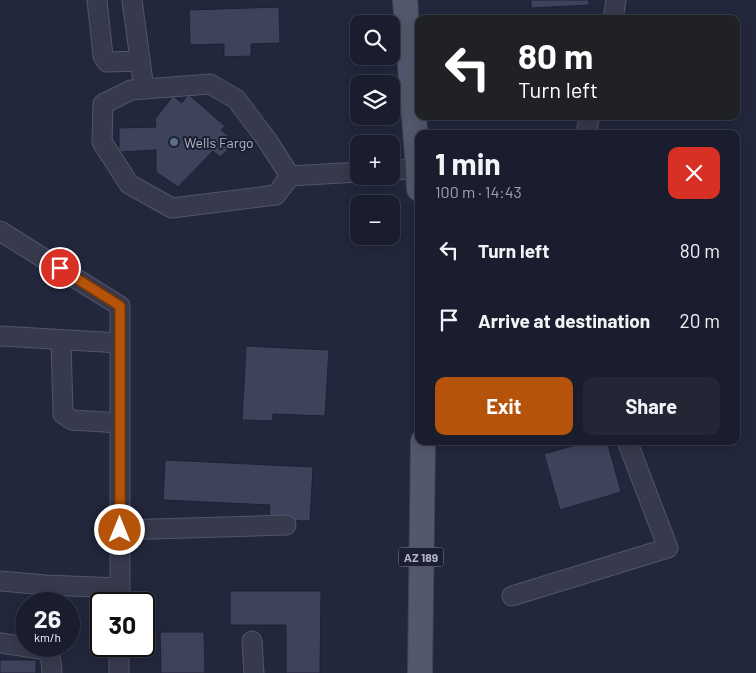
<!DOCTYPE html>
<html lang="en">
<head>
<meta charset="utf-8">
<style>
	:root { --surface:#1a1d2d; --page:#232635; --text:#f1f3f6; --muted:#9fa2aa; --line:#383b49; --accent:#b45309 }
	body { margin:0; font-family:Barlow,sans-serif; background:var(--page); color:var(--text); height:100vh; display:flex; flex-direction:column; font-size:19px; white-space:nowrap }
	* { box-sizing:border-box; margin:0 }
	p { font-size:16px; color:var(--muted) }
	.icon { flex:none; width:28px; height:28px; fill:none; stroke:currentColor; stroke-width:2; stroke-linecap:round; stroke-linejoin:round }
	.map { position:relative; flex:1; overflow:hidden }
	.sheet { position:absolute; left:415px; top:130px; width:325px; height:315px; display:flex; flex-direction:column; background:var(--surface); border-radius:10px; box-shadow:0 2px 12px #0003,0 0 0 1px var(--line) }
	.sheet>* { flex:none }
	.hud { position:absolute; left:415px; top:15px; width:325px; height:105px; border-radius:10px; box-shadow:0 2px 12px #0003,0 0 0 1px var(--line); background:#202124; color:#fff; overflow:hidden }
	.buttons { position:absolute; left:350px; top:15px; display:grid; gap:10px }
	.buttons a { display:grid; place-items:center; width:50px; height:50px; border-radius:10px; background:var(--surface); box-shadow:0 2px 12px #0003,0 0 0 1px var(--line); font-size:25px }
	.speed { position:absolute; left:15px; top:592px; display:flex; gap:10px; font-size:25px; font-weight:700; text-align:center }
	.speed>* { display:grid; place-content:center; width:65px; height:65px; border-radius:50%; background:var(--surface); box-shadow:0 2px 12px #0003,0 0 0 1px var(--line); line-height:1 }
	.speed small { font-size:12px; font-weight:400 }
	.speed .limit { border:2px solid #111; border-radius:8px; background:#fff; color:#111 }
	.pin { position:absolute; display:grid; place-items:center; width:42px; height:42px; color:#fff; margin:-21px; border:2px solid #fff; border-radius:50%; box-shadow:0 1px 5px #0007 }
	.me { position:absolute; width:55px; margin:-28px; rotate:0deg; stroke-linejoin:round; filter:drop-shadow(0 0 4px #0008) }
	.turn { display:flex; align-items:center; gap:18px; height:105px; padding:0 20px; font-size:22px }
	.turn .icon { width:65px; height:65px; stroke-width:2.5 }
	.turn b { display:block; font-size:35px; line-height:42px }
	.round { display:grid; place-items:center; flex:none; width:52px; height:52px; border-radius:10px; background:var(--page) }
	.overview { display:flex; align-items:center; justify-content:space-between; height:85px; padding:0 20px }
	h1 { font-size:30px; font-weight:700; line-height:38px }
	.action { display:flex; gap:10px; margin-top:auto; padding:10px 20px }
	.action a { flex:1; height:58px; border-radius:10px; background:var(--accent); color:#fff; font-size:20px; font-weight:700; line-height:58px; text-align:center }
	.action a+a { background:var(--page); color:var(--text) }
	ul { padding:0; list-style:none }
	li { display:flex; align-items:center; gap:15px; height:70px; padding:0 20px }
	li div { flex:1 }
	li b { display:block; font-size:19px }
	li em { font-style:normal }
	.map>svg:first-child { display:block }
	.building { fill:#3e435c; stroke:#1e2133 }
	.lines { fill:none; stroke-linecap:round; stroke-linejoin:round }
	.minor-casing { stroke:#525567; stroke-width:21 }
	.major-casing { stroke:#404355; stroke-width:26 }
	.minor { stroke:#363a4c; stroke-width:19 }
	.major { stroke:#54586c; stroke-width:24 }
	.route-casing { stroke:#753606; stroke-width:12 }
	.route { stroke:#b45309; stroke-width:9 }
	.service-dot { fill:#5c6f8a; stroke:#1c1f31; stroke-width:2 }
	.labels { text-anchor:middle; dominant-baseline:central; stroke-width:4; stroke-linejoin:round; paint-order:stroke }
	.shield { fill:#1c1f31; stroke:#85889b; stroke-width:1 }
	.shield-label { font-size:12px; font-weight:bold; fill:#b2b5c8 }
	.poi-label { font-size:14px; fill:#b2b5c8; stroke:#1c1f31; text-anchor:start }
</style>
</head>
<body>
<div class="map">
<svg width="756" height="673" viewBox="0 0 756 673">
	<rect width="100%" height="100%" fill="#23273c"/>
	<!-- building -->
	<path class="building" d="M531 0H589V5L531 8Z
		M279 7 280 43 251 44V56L224 57V44L190 45 189 10Z
		M188 94 225 126 221 130 229 136 230 148 220 157 213 151 178 187 156 172V150L119 152V128L156 127 155 119 173 96 182 103Z
		M246 346 329 350 325 416 273 414 272 421 242 420Z
		M590 441H607L621 492 560 510 544 454Z
		M165 460 313 467 310 521 269 520 270 505 163 500Z
		M230 591H321L320 673H286V625H230Z
		M160 632H204L205 673H161Z
		M0 660H36V673H0Z"/>
	<g class="lines">
		<defs>
			<path id="minor" d="M97 0 103 56 107 62 140 61
				M132 0 144 89
				M613 19 616 0
				M586 133 590 116
				M391 170 418 169
				M290 176 276 195 172 208 129 184 102 142 103 104 131 90 210 84 236 99 267 140 290 176 359 172
				M0 231 120 306V604
				M0 336 120 343
				M61 340 63 414 72 420 120 423
				M120 530 286 525
				M0 581 46 585 120 588
				M512 596 668 548 627 441
				M252 641 254 673
				M0 643 47 650 51 661 52 673
				M119 673V646"/>
			<path id="major" d="M405 0 418 169 419 189
				M420 673 423 441"/>
		</defs>
		<!-- minor casing -->
		<use href="#minor" class="minor-casing"/>
		<!-- major casing -->
		<use href="#major" class="major-casing"/>
		<!-- minor -->
		<use href="#minor" class="minor"/>
		<!-- major -->
		<use href="#major" class="major"/>
	</g>
	<g class="lines">
		<defs>
			<path id="route" d="M60 268 120 306V530"/>
		</defs>
		<!-- route casing -->
		<use href="#route" class="route-casing"/>
		<!-- route -->
		<use href="#route" class="route"/>
	</g>
	<!-- markers -->
	<circle class="service-dot" cx="174" cy="142" r="5"/>
	<g class="labels">
		<!-- shield labels -->
		<rect class="shield" x="398.5" y="547.5" width="45" height="19" rx="4"/>
		<g class="shield-label">
			<text x="421" y="557">AZ 189</text>
		</g>
		<!-- poi labels -->
		<g class="poi-label">
			<text x="184" y="142">Wells Fargo</text>
		</g>
	</g>
</svg>
<div class="buttons">
<a><svg class="icon" aria-label="search" viewBox="0 0 24 24"><circle cx="10" cy="10" r="6"/><path d="M15 15l6 6"/></svg></a>
<a><svg class="icon" aria-label="layers" viewBox="0 0 24 24"><path d="M12 4l9 5-9 5-9-5zM3 14l9 5 9-5"/></svg></a>
<a>+</a>
<a>−</a>
</div>
<div class="speed"><div>26<small>km/h</small></div><div class="limit">30</div></div>
<div class="pin" style="left:60px;top:268px;background:#d93025"><svg class="icon" aria-label="arrive" viewBox="0 0 24 24"><path d="M6 21V4h12l-3 4 3 4H6"/></svg></div>
<svg class="me" style="left:120px;top:530px" viewBox="-20 -20 40 40"><circle r="17" fill="#b45309" stroke="#fff" stroke-width="3"/><path d="M0-11L8 9 0 5-8 9z" fill="#fff"/></svg>
<div class="hud">
<div class="turn"><svg class="icon" aria-label="left" viewBox="0 0 24 24"><path d="M17 20v-9H6M10 6l-5 5 5 5"/></svg><div><b>80 m</b>Turn left</div></div>
</div>
<section class="sheet">
<div class="overview"><div><h1>1 min</h1><p>100 m · 14:43</p></div><a class="round" style="background:#d93025;color:#fff"><svg class="icon" aria-label="close" viewBox="0 0 24 24"><path d="M6 6l12 12M18 6L6 18"/></svg></a></div>
<ul>
<li><svg class="icon" aria-label="left" viewBox="0 0 24 24"><path d="M17 20v-9H6M10 6l-5 5 5 5"/></svg><div><b>Turn left</b></div><em>80 m</em></li>
<li><svg class="icon" aria-label="arrive" viewBox="0 0 24 24"><path d="M6 21V4h12l-3 4 3 4H6"/></svg><div><b>Arrive at destination</b></div><em>20 m</em></li>
</ul>
<div class="action"><a>Exit</a><a>Share</a></div>
</section>
</div>
</body>
</html>
